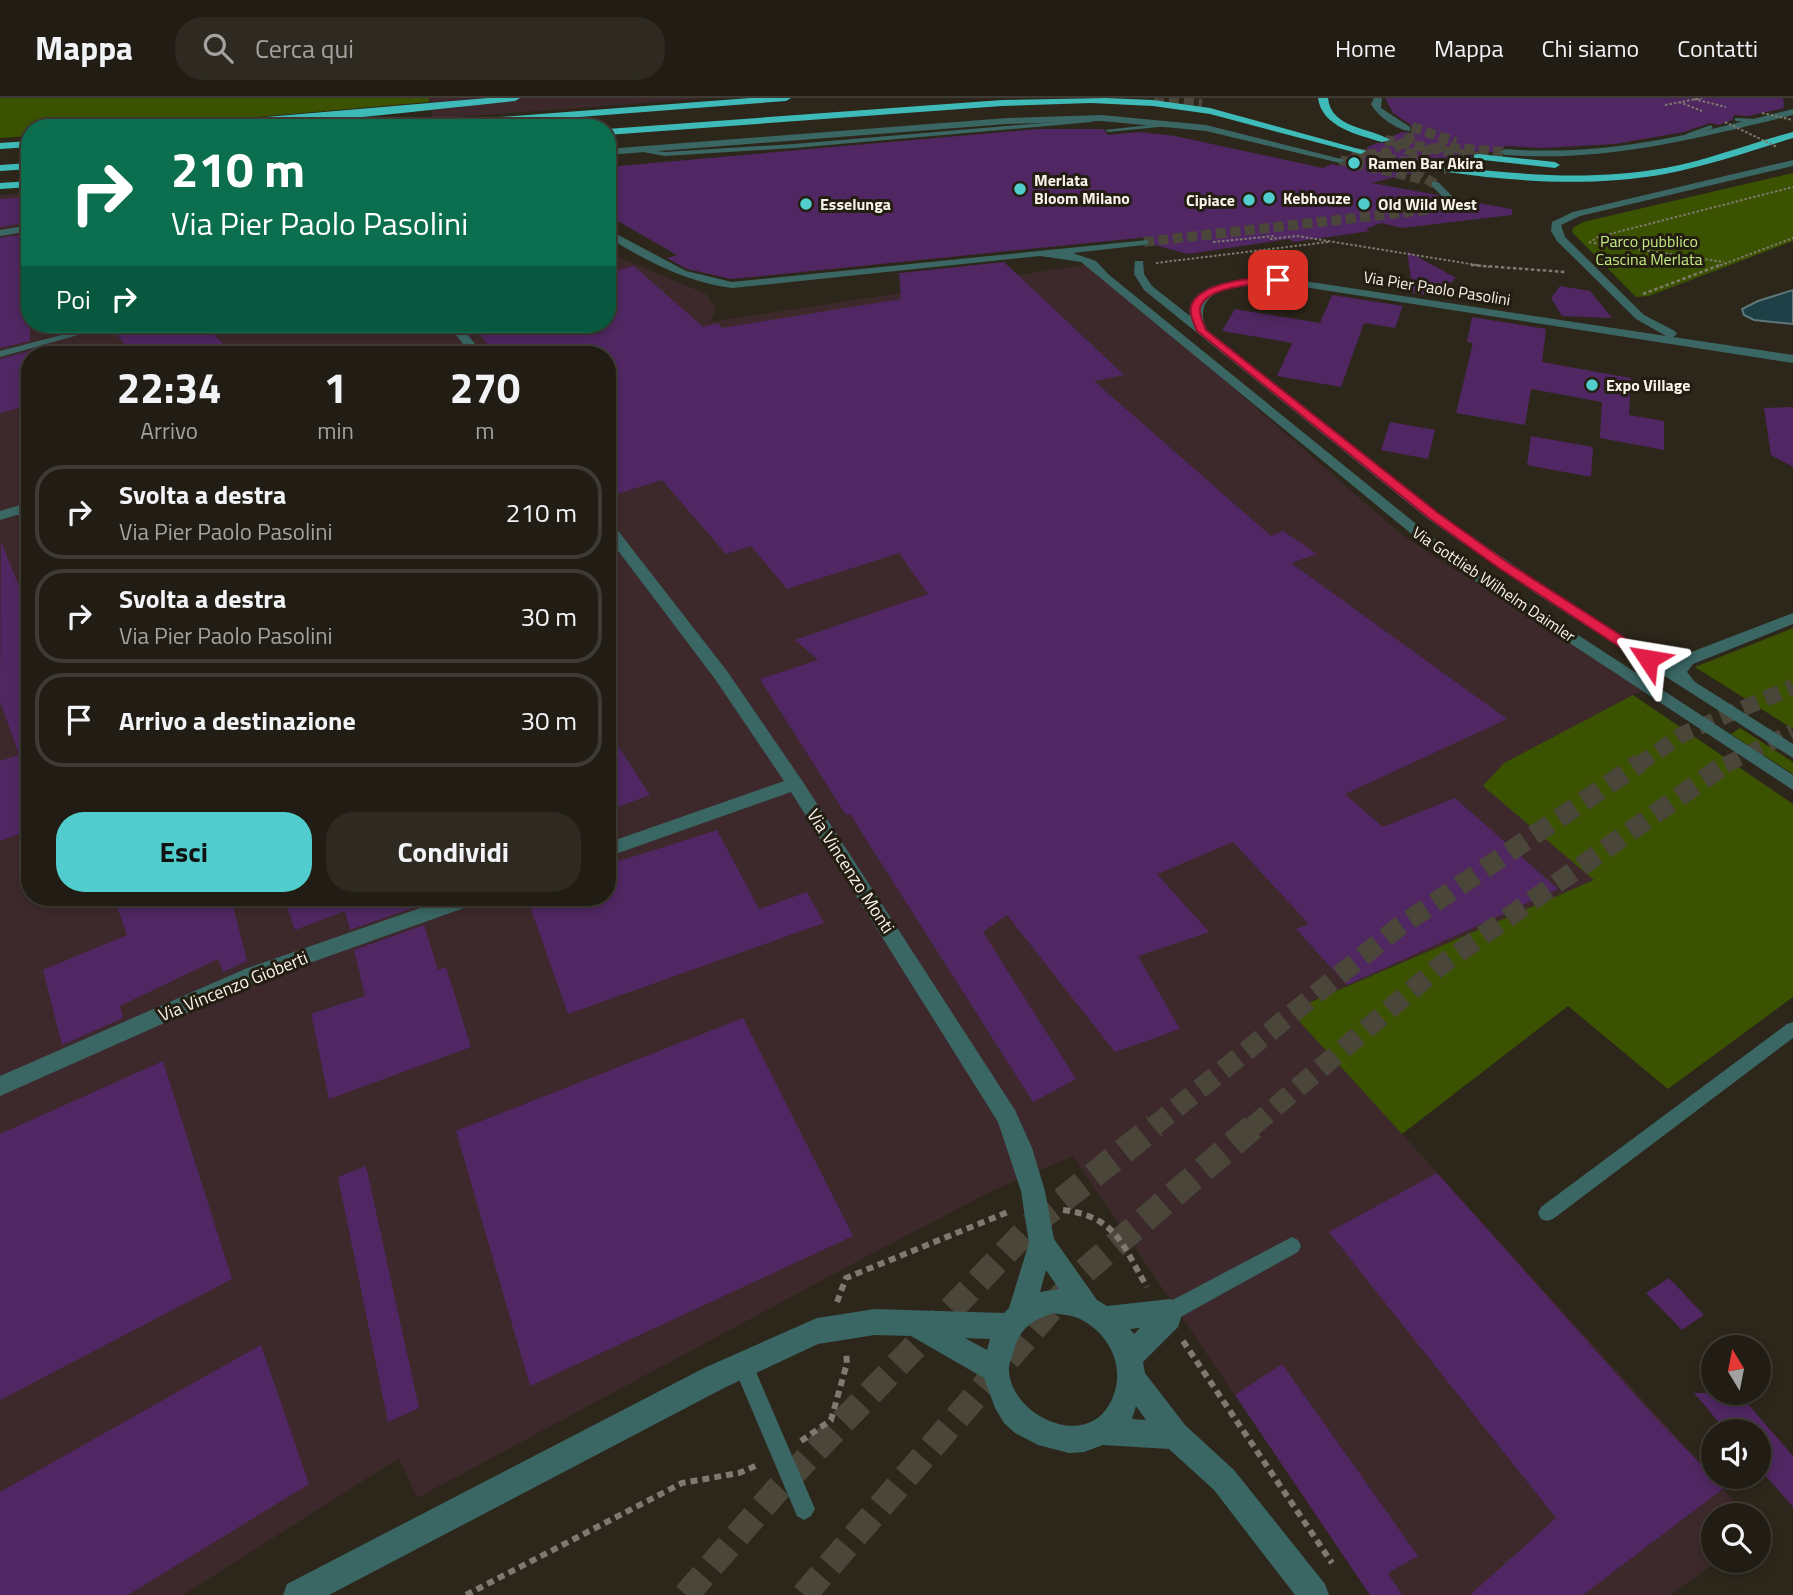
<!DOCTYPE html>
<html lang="it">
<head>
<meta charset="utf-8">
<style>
	:root { --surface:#221d14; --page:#2e2a22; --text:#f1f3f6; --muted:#a2a2a0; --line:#3f3b34; --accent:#52cdcd }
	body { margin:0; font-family:"Titillium Web",sans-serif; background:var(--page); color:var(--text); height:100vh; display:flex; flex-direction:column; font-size:26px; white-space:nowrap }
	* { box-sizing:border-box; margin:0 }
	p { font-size:23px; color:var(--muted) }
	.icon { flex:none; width:38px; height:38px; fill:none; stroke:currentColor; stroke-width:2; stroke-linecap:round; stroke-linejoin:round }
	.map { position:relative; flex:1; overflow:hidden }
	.sheet { position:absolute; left:21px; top:248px; width:595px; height:560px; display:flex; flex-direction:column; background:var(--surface); border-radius:28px; box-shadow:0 4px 10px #0003,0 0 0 2px var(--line) }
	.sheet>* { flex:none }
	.top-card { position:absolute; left:21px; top:21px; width:595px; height:214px; border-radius:28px; box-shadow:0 4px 10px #0003,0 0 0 2px var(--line); background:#0b6e4f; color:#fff; overflow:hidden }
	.needle { width:46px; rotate:350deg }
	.tools { position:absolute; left:1701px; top:1237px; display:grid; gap:14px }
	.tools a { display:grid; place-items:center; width:70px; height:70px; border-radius:50%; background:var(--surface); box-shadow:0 4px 10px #0003,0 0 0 2px var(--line); font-size:35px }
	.pin { position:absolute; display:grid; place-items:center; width:60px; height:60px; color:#fff; margin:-30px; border-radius:14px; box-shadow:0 4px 10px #0006 }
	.me { position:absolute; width:77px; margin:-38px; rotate:303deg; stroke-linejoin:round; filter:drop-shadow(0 0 5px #0008) }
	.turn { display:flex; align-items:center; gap:24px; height:147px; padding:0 35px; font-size:32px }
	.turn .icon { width:91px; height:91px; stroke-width:2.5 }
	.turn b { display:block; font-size:49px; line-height:60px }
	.then { display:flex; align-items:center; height:66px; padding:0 35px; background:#0003; gap:14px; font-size:26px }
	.eta { display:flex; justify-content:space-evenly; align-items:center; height:119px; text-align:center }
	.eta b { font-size:42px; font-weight:700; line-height:49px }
	.action { display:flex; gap:14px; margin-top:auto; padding:14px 35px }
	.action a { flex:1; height:80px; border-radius:28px; background:var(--accent); color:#111; font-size:28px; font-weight:700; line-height:80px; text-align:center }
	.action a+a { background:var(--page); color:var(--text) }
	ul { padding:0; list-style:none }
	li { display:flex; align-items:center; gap:21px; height:94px; margin:0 14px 10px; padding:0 21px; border:4px solid var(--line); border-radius:28px }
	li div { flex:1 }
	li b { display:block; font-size:26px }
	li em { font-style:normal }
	header { display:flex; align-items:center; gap:42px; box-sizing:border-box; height:98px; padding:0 35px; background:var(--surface); border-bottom:2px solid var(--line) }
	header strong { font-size:33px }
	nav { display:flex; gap:38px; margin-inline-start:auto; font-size:24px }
	.search { width:490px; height:63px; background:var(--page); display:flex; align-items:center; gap:18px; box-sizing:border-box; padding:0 24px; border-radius:28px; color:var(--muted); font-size:26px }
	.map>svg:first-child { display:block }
	.industrial { fill:#3d292c; fill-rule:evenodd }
	.green { fill:#3b5300 }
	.water { fill:#1c4046; stroke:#5e7678; stroke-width:2 }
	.building { fill:#502762 }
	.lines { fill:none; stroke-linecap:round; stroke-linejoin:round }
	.minor-tunnel { stroke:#4b463a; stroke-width:10; stroke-dasharray:10 4.5; stroke-linecap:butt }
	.trunk-tunnel-far2 { stroke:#4b463a; stroke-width:16; stroke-dasharray:16 8; stroke-linecap:butt }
	.trunk-tunnel-far1 { stroke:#4b463a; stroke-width:20; stroke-dasharray:20 10; stroke-linecap:butt }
	.trunk-tunnel { stroke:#4b463a; stroke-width:26; stroke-dasharray:26 13; stroke-linecap:butt }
	.motorway-tunnel { stroke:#4b463a; stroke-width:10; stroke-dasharray:10 5; stroke-linecap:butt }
	.path-far2 { stroke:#7f7a6f; stroke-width:2; stroke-dasharray:2.5 2; stroke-linecap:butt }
	.path-far1 { stroke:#7f7a6f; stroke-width:2.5; stroke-dasharray:3.5 2.5; stroke-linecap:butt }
	.path { stroke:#7f7a6f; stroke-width:6; stroke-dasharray:7 5; stroke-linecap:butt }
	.service { fill:#3a6664; fill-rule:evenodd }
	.minor { fill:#3a6664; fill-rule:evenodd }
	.motorway { fill:#3ebbb8; fill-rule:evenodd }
	.path-bridge { stroke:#7f7a6f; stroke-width:2; stroke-dasharray:2.5 2; stroke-linecap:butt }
	.route { fill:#e11d48; stroke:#92132f; stroke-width:2 }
	.poi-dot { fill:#52cdcd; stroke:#231e11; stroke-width:2.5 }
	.labels { text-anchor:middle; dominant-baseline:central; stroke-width:6; stroke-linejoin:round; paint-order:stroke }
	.far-poi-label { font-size:16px; font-weight:bold; fill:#f7f3eb; stroke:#231e11; text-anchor:start }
	.far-park-label { font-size:16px; fill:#c2ea82; stroke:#231e11 }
	.far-street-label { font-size:16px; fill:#f7f3eb; stroke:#231e11 }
	.street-label { font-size:18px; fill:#f7f3eb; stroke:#231e11 }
</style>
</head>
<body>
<header>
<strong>Mappa</strong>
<div class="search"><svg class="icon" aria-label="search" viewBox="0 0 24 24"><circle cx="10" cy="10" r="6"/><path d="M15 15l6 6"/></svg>Cerca qui</div>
<nav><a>Home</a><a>Mappa</a><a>Chi siamo</a><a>Contatti</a></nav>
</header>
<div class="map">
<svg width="1793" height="1497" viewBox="0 0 1793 1497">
	<rect width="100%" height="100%" fill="#2d271b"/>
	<!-- industrial -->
	<path class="industrial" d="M429 0H707L432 21Z
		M30 94V226H607V151L625 162 706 196 716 211 710 224 1091 166 1403 438 1644 592 1504 665 1595 782 1291 913 1747 1417 1713 1418V1463H1718L1670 1497H1370L1073 1058 992 1093 854 1165 417 1400 399 1360 183 1497H0V97ZM30 257H607V800H30Z"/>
	<!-- green -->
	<path class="green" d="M0 0H429V4L131 30H30V38L0 40Z
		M1793 75V143L1649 198 1636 199 1572 134 1573 130 1583 124Z
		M1793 530V631L1695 569Z
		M1633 597 1793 706V899L1668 991 1568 908 1402 1036 1290 913 1594 782 1483 688 1504 665Z
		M1740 630 1793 664V676L1731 636Z"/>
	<!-- water -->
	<path class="water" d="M1793 192V226L1754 222 1744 217 1742 211 1758 203Z"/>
	<!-- building -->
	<path class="building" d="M1385 0H1783L1784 10 1748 18 1734 17 1732 22 1719 27 1710 25 1684 34 1615 46 1543 50 1505 48 1498 55 1477 53 1472 55 1471 61 1371 85 1438 97 1446 105 1454 104 1455 101 1512 111V117L1402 130 1381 125 1366 131 1370 133 1294 144 1289 141 1188 156 1151 146 1148 139 731 181 687 171 667 160 677 157 607 117V69L1039 31H1103L1108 37 1139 34 1175 38 1323 70 1332 66 1339 68 1346 64V59L1352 56 1362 58 1369 54 1366 50 1377 45H1391L1393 41 1390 39 1402 34 1412 35 1411 27 1393 15Z
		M30 99V124L0 129V101Z
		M30 136V243L0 250V140Z
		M1407 153 1456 180 1436 198 1413 195Z
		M1004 164 1124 277 1094 283 1271 438 1283 433 1317 456 1291 465 1507 621 1345 696 1383 729 1455 700 1558 791 1347 887 1296 831 1309 826 1233 744 1157 776 1209 834 1138 858 1180 931 1115 954 1007 817 983 834 1076 981 1033 1004 850 716 846 717 760 581 818 562 795 542 928 496 899 455 787 491 751 448 726 456 662 382 607 399V257H496L472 226H607V175L634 168 703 229 718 225 722 230 901 201 899 176H891Z
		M1560 188 1590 193 1612 220 1562 218 1551 200Z
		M1332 197 1403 208 1395 230 1364 225 1341 289 1277 278 1292 245 1222 233 1235 211 1320 225Z
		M1472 219 1546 231 1542 264 1631 280 1629 317 1664 323V352L1600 340 1602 304 1531 291 1525 327 1456 315 1473 245 1467 244Z
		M158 226H203L227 250 203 257H134L117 237Z
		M30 253V307L0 315V261Z
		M1793 309V369L1771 357 1764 310Z
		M1390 324 1435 332 1428 361 1381 352Z
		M1531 338 1593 349 1591 379 1527 367Z
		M1 444 30 515V732L0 743V663L19 657 0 603Z
		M607 631 650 697 607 713Z
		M717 732 759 811 807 794 824 825 568 916 527 800H607V767Z
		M114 800H231L247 863 223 874 218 861 120 908 123 920 62 947 43 872 127 837Z
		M284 800H415L418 808 350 832 345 813 295 832Z
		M424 827 438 872 446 869 471 949 329 1001 311 916 365 898 354 852Z
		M743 920 853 1138 530 1288 456 1033Z
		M163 963 232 1181 0 1302V1036Z
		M366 1068 419 1310 388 1324 338 1079Z
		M1437 1075 1653 1317 1724 1390 1583 1497H1470L1556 1420 1329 1134Z
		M1669 1180 1704 1217 1682 1232 1646 1195Z
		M261 1247 309 1386 128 1497H0V1394Z
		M1282 1266 1418 1458 1388 1475 1402 1497H1370L1235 1297Z
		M1694 1295H1738L1793 1358V1409L1759 1370V1334H1727Z"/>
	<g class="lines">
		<!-- minor-tunnel -->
		<path class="minor-tunnel" d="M1412 29 1456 44
			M1352 58 1385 55 1410 41 1407 32
			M1340 62 1421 81
			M1435 86 1412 72 1406 63 1409 56 1442 49 1505 54
			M1144 144 1425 112 1446 106 1449 100"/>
		<!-- trunk-tunnel-far2 -->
		<path class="trunk-tunnel-far2" d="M1638 667 1683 636 1793 589
			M1725 667 1793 634"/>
		<!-- trunk-tunnel-far1 -->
		<path class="trunk-tunnel-far1" d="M1153 1029 1396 831 1640 665
			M1252 1029 1441 867 1727 665"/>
		<!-- trunk-tunnel -->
		<path class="trunk-tunnel" d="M686 1497 778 1391 1035 1124 1155 1028
			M804 1497 1080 1177 1254 1028"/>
		<!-- motorway-tunnel -->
		<path class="motorway-tunnel" d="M1154 0 1202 6
			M1385 42 1478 59
			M1356 55 1447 71"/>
		<!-- path-far2 -->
		<path class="path-far2" d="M1694 1 1726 9
			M1679 4 1702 13
			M1665 7 1702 0
			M1270 141 1297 138 1489 169
			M1213 144 1275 138
			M1589 145 1598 139 1793 89
			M1594 145 1724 164
			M1156 165 1328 144
			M1716 169 1793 140"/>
		<!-- path-far1 -->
		<path class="path-far1" d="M1471 167 1565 174
			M1643 196 1720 167"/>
		<!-- path -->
		<path class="path" d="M1063 1112C1117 1119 1122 1147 1147 1189
			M837 1204 846 1180 1008 1114
			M1183 1243 1332 1465
			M801 1343 831 1322 847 1265 846 1254
			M466 1497 682 1385 739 1375 760 1366"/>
		<!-- service -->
		<path class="service" d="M1734 20 1757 21 1760 23 1757 25 1736 23Z
			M1090 21 1092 24 794 50 665 58 632 52 635 50 665 54 794 46Z
			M1177 24 1179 27 1108 34 1105 32Z
			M1711 27 1713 30 1693 37V41H1689L1686 36Z
			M104 226H117L0 259V253Z
			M19 409 30 418V428L26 427 14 412Z
			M1793 924V940L1553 1121 1547 1123 1541 1121 1538 1115 1541 1109 1787 926Z
			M1292 1139 1298 1142 1301 1148 1298 1154 1177 1221 1170 1223 1163 1221 1161 1214 1163 1207Z
			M743 1257 750 1260 815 1411 811 1418 804 1422 797 1418 733 1267 736 1260Z"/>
		<!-- minor -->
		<path class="minor" d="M1374 0H1382L1381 10 1410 29V33C1398 33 1376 17 1371 6Z
			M1793 11V17C1693 41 1609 64 1505 57L1500 54 1505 51C1609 59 1693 36 1793 11Z
			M1102 17 1206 27 1345 62 1340 65 1206 33 1102 23 1007 26 607 57V51L1007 20Z
			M1793 62V68L1580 118 1561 127 1565 139 1644 217 1675 233 1677 236 1673 239 1793 257V265L1278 185C1248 187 1189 186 1206 231L1438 415 1548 491 1672 569 1681 558 1793 515V526L1693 566 1687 574 1695 584 1793 646V660L1538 497 1428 421 1144 192 1134 176 1135 163H1143L1144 176 1152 188 1190 218C1185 182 1254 180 1278 179L1666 238 1636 221 1557 143 1551 133 1552 124 1573 114Z
			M1432 84H1438L1452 98V102H1446L1432 88Z
			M30 127V133L0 138V132Z
			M607 131 686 173 732 184 1148 142V146L1144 147 1073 155 1096 163 1108 176 1452 455 1793 677V692L1442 461 1081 164 1040 158 732 190C685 184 647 163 607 139Z
			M447 226H459L484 257H472Z
			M30 404V413L0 422V413Z
			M607 424 612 425 727 573 801 681 1015 1012 1032 1050 1045 1093 1054 1141 1097 1202 1107 1208 1170 1201 1179 1205 1183 1214 1178 1229 1143 1264 1145 1275 1185 1327 1234 1372 1325 1486 1329 1497H1295L1214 1392 1169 1351 1103 1347 1084 1354 1069 1355 1038 1347 1015 1335 1004 1325 995 1310 984 1280 911 1238 875 1237 818 1246 724 1290 329 1497H283L287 1486 704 1270 817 1220 875 1211 1004 1215 1009 1210 1029 1145 1021 1093 998 1024 791 694 607 759V745L784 683 715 581 607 438ZM1046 1172 1059 1191 1040 1194ZM1054 1215C1062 1217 1073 1217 1080 1221 1112 1237 1128 1274 1109 1307 1084 1351 1012 1318 1009 1273 1008 1267 1012 1259 1014 1252 1019 1231 1033 1221 1054 1215ZM1140 1230 1134 1236 1130 1231ZM965 1240 990 1241 987 1252ZM1136 1308 1146 1322 1132 1321Z
			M449 800H481L478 805 259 883 0 998V978L245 871Z"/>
		<!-- motorway -->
		<path class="motorway" d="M488 0H520L515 3C400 15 284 30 168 30L173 27Z
			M750 0H791L786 3 437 30H392L397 27Z
			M1106 0 1153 2 1210 10 1366 53 1361 56 1210 16 1153 8 1091 5 1002 8 607 37V31L1002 2Z
			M1318 0H1328C1331 31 1370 29 1390 42L1382 44C1358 37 1322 29 1318 0Z
			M1793 34V40C1751 53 1708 68 1665 76 1592 89 1519 84 1447 74L1442 71 1447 68C1519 77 1592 83 1665 70 1709 62 1750 45 1793 34Z
			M30 43V49L0 51V45Z
			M1478 56 1555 64 1560 67 1555 70 1474 61V57Z
			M30 65V71L0 73V67Z
			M30 83V89L0 91V85Z"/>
		<!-- path-bridge -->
		<path class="path-bridge" d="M1762 15 1793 22
			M1725 24 1777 49"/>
	</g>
	<!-- route -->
	<path class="route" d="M1282 180V184L1278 185C1260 186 1206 187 1200 210 1199 217 1203 225 1206 232L1438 415 1508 465 1653 558V564H1643L1499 470 1429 420 1197 233C1194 225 1188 214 1192 206 1202 183 1260 178 1282 180Z"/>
	<!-- markers -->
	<g class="poi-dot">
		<circle cx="1354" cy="65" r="7"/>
		<circle cx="1020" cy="91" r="7"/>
		<circle cx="1269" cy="100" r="7"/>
		<circle cx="1249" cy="102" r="7"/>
		<circle cx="806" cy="106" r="7"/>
		<circle cx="1364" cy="106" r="7"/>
		<circle cx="1592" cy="287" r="7"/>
	</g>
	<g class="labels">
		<!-- far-poi labels -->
		<g class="far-poi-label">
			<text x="1368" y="65">Ramen Bar Akira</text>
			<text x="1034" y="82">Merlata<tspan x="1034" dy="18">Bloom Milano</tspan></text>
			<text x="1283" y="100">Kebhouze</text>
			<text x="1235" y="102" text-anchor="end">Cipiace</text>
			<text x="820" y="106">Esselunga</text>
			<text x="1378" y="106">Old Wild West</text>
			<text x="1606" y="287">Expo Village</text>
		</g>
		<!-- far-park labels -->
		<g class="far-park-label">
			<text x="1649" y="143">Parco pubblico<tspan x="1649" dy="18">Cascina Merlata</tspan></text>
		</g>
		<!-- far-street labels -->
		<g class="far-street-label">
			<text transform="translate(1437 190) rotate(9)">Via Pier Paolo Pasolini</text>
			<text transform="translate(1494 486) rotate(34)">Via Gottlieb Wilhelm Daimler</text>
		</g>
		<!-- street labels -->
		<g class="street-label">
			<text transform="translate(851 773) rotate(57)">Via Vincenzo Monti</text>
			<text transform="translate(233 888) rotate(-22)">Via Vincenzo Gioberti</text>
		</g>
	</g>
</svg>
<div class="tools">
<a><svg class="needle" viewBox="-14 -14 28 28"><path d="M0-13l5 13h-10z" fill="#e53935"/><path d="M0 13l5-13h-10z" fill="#a2a2a0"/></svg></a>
<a><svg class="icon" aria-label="sound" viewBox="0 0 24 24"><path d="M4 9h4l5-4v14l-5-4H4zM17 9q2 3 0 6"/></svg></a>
<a><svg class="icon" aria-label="search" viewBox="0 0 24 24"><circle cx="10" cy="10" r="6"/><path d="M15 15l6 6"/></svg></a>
</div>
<div class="pin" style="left:1278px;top:182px;background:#d93025"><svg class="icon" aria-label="arrive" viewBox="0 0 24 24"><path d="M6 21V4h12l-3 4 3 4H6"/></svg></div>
<svg class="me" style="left:1648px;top:561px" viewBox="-20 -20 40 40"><path d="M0-17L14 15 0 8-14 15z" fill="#e11d48" stroke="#fff" stroke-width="4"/></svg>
<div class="top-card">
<div class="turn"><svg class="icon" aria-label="right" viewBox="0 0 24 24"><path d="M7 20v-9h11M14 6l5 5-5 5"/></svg><div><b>210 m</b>Via Pier Paolo Pasolini</div></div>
<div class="then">Poi<svg class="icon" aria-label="right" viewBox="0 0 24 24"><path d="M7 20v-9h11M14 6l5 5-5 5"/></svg></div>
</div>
<section class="sheet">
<div class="eta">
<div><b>22:34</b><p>Arrivo</p></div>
<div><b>1</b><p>min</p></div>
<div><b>270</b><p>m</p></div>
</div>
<ul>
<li><svg class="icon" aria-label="right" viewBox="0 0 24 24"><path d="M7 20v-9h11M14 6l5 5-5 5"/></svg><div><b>Svolta a destra</b><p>Via Pier Paolo Pasolini</p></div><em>210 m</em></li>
<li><svg class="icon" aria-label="right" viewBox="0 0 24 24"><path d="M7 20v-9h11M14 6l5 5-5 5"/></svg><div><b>Svolta a destra</b><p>Via Pier Paolo Pasolini</p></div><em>30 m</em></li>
<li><svg class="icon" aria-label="arrive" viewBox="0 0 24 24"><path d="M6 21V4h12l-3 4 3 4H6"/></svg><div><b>Arrivo a destinazione</b></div><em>30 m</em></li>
</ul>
<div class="action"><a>Esci</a><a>Condividi</a></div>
</section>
</div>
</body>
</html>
